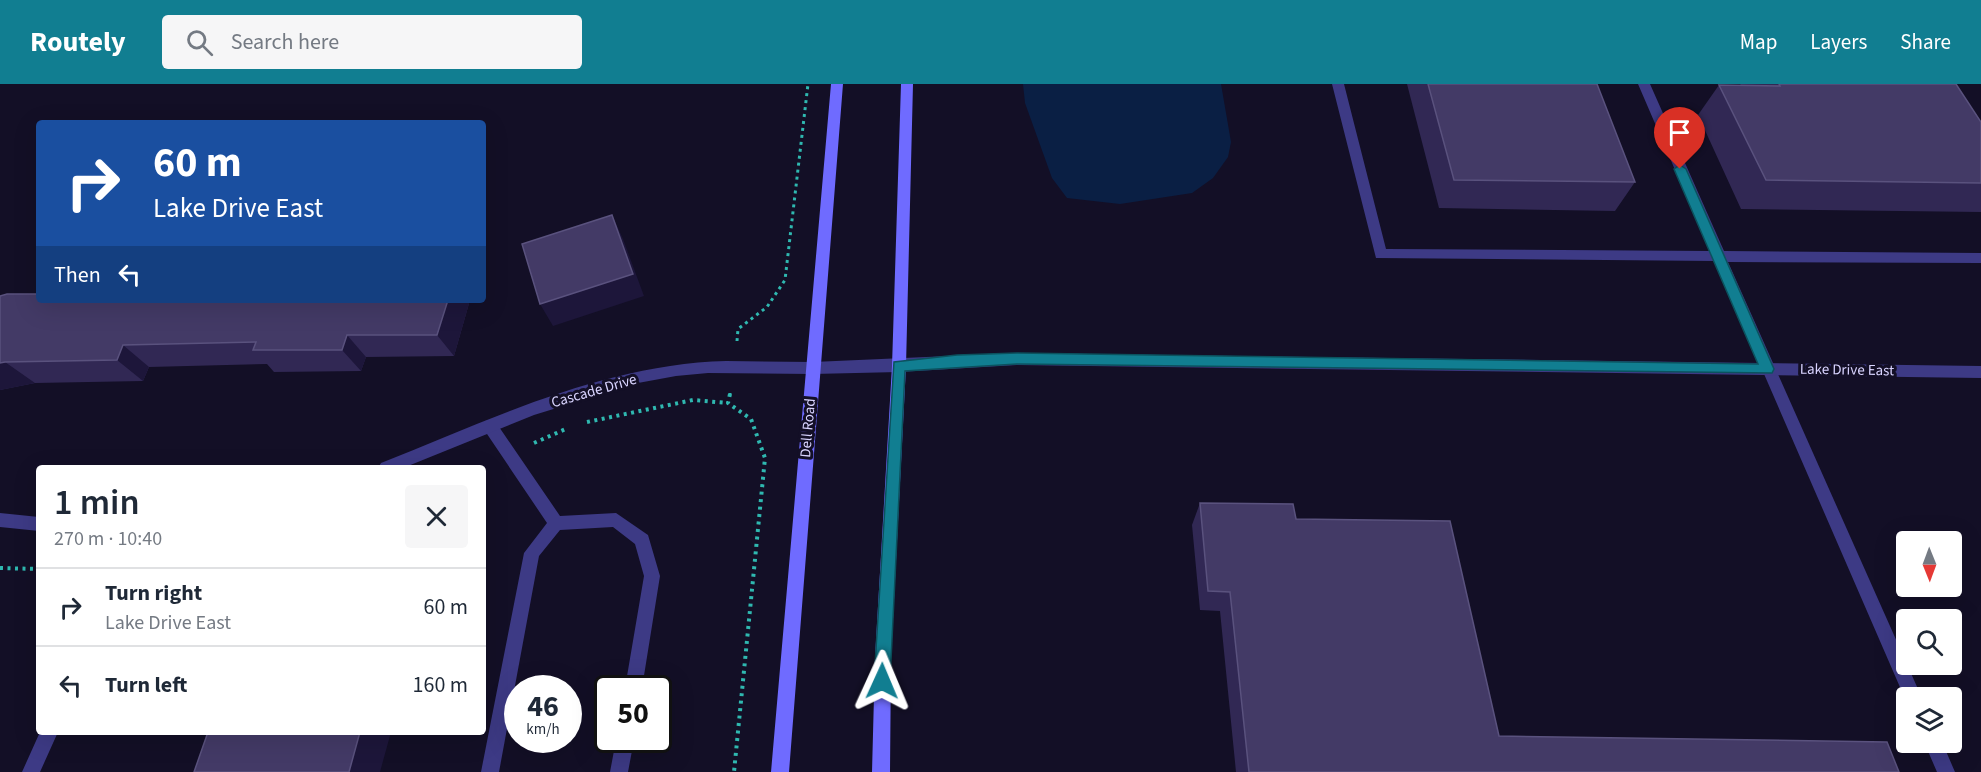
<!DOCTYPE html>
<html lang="en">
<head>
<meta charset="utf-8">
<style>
	:root { --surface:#fff; --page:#f6f6f7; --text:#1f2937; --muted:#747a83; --line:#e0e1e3; --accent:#117e91 }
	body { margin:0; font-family:"Source Sans 3",sans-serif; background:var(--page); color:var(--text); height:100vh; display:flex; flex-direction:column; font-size:22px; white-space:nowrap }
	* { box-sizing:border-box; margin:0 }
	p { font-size:20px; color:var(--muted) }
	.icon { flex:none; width:33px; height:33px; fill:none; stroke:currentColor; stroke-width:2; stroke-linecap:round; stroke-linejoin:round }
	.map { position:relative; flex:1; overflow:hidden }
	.panel { position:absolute; left:36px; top:381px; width:450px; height:270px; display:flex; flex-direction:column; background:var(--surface); border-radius:6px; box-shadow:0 6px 24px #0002 }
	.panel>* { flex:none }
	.guide { position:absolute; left:36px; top:36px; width:450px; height:183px; border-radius:6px; box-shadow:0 6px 24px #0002; background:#1a4fa0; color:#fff; overflow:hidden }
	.needle { width:39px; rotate:179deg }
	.controls { position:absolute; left:1896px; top:447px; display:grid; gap:12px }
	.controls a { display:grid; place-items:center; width:66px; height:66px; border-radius:6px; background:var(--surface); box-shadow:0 6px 24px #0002; font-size:30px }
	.speed { position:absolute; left:504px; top:591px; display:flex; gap:12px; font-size:30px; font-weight:700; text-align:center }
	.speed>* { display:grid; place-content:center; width:78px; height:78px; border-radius:50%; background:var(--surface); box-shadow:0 6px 24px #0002; line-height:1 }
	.speed small { font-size:15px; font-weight:400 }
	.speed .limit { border:3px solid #111; border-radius:9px; background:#fff; color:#111 }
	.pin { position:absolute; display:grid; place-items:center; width:51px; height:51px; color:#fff; margin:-62px -26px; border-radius:50% 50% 50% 0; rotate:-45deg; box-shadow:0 0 6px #0007 }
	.pin .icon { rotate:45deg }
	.me { position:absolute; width:66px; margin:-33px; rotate:1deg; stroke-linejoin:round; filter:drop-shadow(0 0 4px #0008) }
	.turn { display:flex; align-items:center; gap:21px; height:126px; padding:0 18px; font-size:27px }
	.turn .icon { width:78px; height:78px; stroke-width:2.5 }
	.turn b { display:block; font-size:42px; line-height:51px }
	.then { display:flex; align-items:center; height:57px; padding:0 18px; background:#0003; gap:12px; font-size:22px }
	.round { display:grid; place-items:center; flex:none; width:63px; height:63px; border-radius:6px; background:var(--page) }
	.headline { display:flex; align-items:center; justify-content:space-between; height:102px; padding:0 18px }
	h1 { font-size:36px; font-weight:600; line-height:45px }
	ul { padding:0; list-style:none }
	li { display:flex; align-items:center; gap:18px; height:78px; padding:0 18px; border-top:2px solid var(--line) }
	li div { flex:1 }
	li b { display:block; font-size:22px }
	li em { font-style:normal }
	header { display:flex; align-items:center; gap:36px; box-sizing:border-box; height:84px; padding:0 30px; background:var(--accent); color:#fff }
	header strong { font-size:28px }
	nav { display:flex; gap:33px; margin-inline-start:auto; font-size:21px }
	.search { width:420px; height:54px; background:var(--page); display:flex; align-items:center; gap:15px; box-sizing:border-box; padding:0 21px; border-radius:6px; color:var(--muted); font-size:22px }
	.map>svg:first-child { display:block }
	.water { fill:#0a1f44 }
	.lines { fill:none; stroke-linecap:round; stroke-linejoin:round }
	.path-far1 { stroke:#2fb8b0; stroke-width:3; stroke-dasharray:3 4; stroke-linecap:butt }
	.path { stroke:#2fb8b0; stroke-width:4; stroke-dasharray:3 4.5; stroke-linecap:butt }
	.service { fill:#3d3a85; fill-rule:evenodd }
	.minor { fill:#3d3a85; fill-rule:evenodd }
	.tertiary { fill:#3d3a85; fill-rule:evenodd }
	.secondary { fill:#6f6bff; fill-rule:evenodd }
	.wall { fill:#312854 }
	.shaded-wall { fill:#1d163a }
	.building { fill:#433a66; stroke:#5a527e; stroke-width:1.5 }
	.route { fill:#117e91; stroke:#0b525e; stroke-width:1.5 }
	.labels { text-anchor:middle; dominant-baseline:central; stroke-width:6; stroke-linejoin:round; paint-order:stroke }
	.street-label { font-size:15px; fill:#d9d4ff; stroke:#130f26 }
</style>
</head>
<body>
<header>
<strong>Routely</strong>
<div class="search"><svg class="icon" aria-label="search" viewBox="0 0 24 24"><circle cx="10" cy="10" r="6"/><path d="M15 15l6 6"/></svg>Search here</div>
<nav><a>Map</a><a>Layers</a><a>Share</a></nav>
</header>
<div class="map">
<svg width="1981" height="688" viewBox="0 0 1981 688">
	<rect width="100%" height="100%" fill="#130f26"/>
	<!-- water -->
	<path class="water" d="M1023 0H1221L1231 58 1228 73 1213 94 1192 109 1120 120 1067 114 1052 94 1025 19Z"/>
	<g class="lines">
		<!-- path-far1 -->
		<path class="path-far1" d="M737 257 738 245 767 223 785 196 808 0
			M730 311V309"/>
		<!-- path -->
		<path class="path" d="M730 310 728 319 751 335 765 374 734 688
			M587 338 693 316 728 319
			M534 359 568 344
			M0 484 39 485"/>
		<!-- service -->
		<path class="service" d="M1332 0H1344L1386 165 1710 167 1638 0H1650L1724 167 1981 169V179L1728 178 1922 614H1906V617L1715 177 1376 174Z
			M490 336 495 337 560 432 616 429 648 451 660 492 642 604H625L644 492 635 460 613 443 560 446 539 472 499 688H481L524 469 547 439 485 347 483 342 485 337Z
			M40 648H58L40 688H22Z
			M616 656H634L628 688H610Z
			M1924 658H1942L1955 688H1937Z"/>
		<!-- minor -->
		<path class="minor" d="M726 277 813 278 818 280 820 284 818 288 813 290 708 289 676 292 638 299 534 331 403 384H378L381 379C491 335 605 280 726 277Z
			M0 429 39 433V447L0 443Z"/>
		<!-- tertiary -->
		<path class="tertiary" d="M1017 269 1981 282V294L1017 281 899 288 813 290 808 288 806 284 808 280 813 278Z"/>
		<!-- secondary -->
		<path class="secondary" d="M831 0H843L789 688H771Z
			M901 0H913L906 282 891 574 890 688H872L875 574 892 282Z"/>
	</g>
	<!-- wall -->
	<path class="wall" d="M1407 0H1597L1635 98 1615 127 1439 124Z
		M1740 0H1956L1981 38V128L1741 125 1698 31 1719 1H1741Z
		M0 212 39 216H470L454 272 366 273 361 287 274 288 267 280 149 283 143 297 35 299 0 306Z
		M1200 419 1296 435 1499 652 1899 688H1236L1220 527 1200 526 1192 441Z"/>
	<!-- shaded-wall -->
	<path class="shaded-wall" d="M612 131 623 155 644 212 553 242 540 220Z
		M448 216H470L454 272 437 251Z
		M347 251 366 273 361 287 342 266Z
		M123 261 149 283 143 297 117 276Z
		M5 278 35 299 0 306V279Z
		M360 648H391L380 688H349Z"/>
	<!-- building -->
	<path class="building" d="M1428 0H1597L1635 98 1454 96Z
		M1779 0H1956L1981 38V99L1766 96 1719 1 1780 2Z
		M612 131 633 190 540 220 522 160Z
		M7 210H39V216H448L437 251H347L342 266H253L256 258 123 261 117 276 5 278 0 279V212Z
		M1200 419 1293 420 1296 435 1450 437 1499 652 1887 658 1899 688H1249L1230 508 1208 507Z
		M208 648H360L349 688H194Z"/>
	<!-- route -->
	<path class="route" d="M1680 81 1686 85 1774 285 1772 289 1017 280 905 287 890 597 888 602 882 604 877 602 874 597 894 278 957 271 1017 269 1758 280 1674 85Z"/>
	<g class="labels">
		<!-- street labels -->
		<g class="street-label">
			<text transform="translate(1847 286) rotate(1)">Lake Drive East</text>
			<text transform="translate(594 307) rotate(-16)">Cascade Drive</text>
			<text transform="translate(808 344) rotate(-85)">Dell Road</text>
		</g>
	</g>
</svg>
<div class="controls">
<a><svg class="needle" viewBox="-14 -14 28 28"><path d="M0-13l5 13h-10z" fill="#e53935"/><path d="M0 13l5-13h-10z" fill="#747a83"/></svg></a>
<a><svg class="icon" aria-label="search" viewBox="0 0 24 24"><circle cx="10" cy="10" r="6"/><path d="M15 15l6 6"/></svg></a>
<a><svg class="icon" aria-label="layers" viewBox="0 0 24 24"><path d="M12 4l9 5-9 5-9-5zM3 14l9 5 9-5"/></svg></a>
</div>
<div class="speed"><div>46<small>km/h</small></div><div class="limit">50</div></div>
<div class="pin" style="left:1680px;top:85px;background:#d93025"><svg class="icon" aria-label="arrive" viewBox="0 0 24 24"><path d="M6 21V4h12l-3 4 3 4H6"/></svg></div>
<svg class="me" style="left:882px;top:597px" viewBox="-20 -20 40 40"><path d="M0-17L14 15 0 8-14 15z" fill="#117e91" stroke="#fff" stroke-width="4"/></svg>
<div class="guide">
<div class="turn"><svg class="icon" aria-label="right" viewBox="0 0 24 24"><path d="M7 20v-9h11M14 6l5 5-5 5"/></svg><div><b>60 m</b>Lake Drive East</div></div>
<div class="then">Then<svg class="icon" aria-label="left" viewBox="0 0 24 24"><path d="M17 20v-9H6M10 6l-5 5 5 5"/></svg></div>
</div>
<section class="panel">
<div class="headline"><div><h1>1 min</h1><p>270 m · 10:40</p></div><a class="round"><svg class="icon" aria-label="close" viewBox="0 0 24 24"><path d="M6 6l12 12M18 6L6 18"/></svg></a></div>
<ul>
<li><svg class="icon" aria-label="right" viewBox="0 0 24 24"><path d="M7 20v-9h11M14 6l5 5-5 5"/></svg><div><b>Turn right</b><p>Lake Drive East</p></div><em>60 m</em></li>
<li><svg class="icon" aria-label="left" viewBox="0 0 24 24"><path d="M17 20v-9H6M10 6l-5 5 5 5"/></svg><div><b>Turn left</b></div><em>160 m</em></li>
</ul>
</section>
</div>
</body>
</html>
